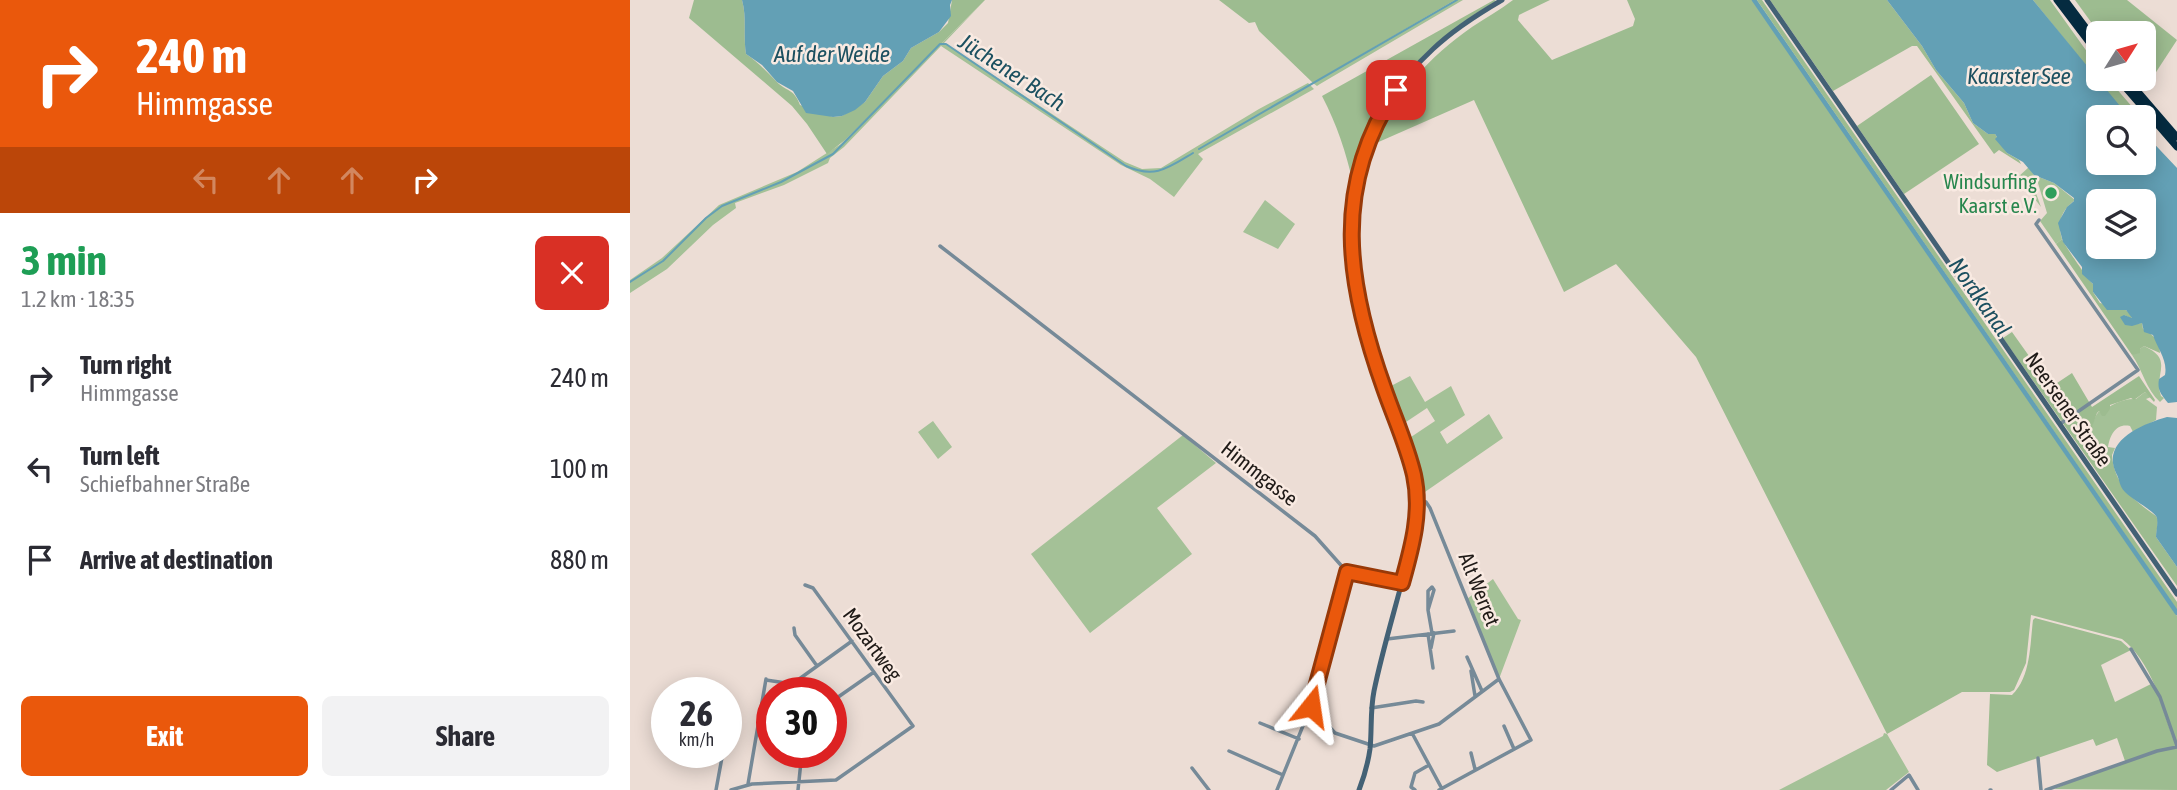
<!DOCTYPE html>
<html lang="en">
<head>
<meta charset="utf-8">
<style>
	:root { --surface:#fff; --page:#f2f2f3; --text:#2b2b33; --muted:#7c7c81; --accent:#ea580c }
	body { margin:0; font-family:"Asap Condensed",sans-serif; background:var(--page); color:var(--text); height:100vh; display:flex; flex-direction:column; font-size:26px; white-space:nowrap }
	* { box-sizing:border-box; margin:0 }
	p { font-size:23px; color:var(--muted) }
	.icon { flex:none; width:38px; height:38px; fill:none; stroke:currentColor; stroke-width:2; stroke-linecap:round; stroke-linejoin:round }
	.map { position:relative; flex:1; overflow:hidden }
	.details { display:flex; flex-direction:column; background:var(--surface); width:630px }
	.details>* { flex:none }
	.top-card { background:#ea580c; color:#fff; overflow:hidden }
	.needle { width:46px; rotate:53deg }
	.controls { position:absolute; left:1456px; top:21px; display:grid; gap:14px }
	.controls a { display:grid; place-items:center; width:70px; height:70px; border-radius:10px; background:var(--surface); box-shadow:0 4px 18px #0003; font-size:35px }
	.speed { position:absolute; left:21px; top:677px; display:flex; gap:14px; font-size:35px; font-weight:700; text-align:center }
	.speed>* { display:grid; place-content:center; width:91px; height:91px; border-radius:50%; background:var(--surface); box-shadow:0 4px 18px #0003; line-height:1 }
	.speed small { font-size:18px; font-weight:400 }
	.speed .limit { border:10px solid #d22; background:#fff; color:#111 }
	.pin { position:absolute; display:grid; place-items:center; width:60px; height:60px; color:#fff; margin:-30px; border-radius:14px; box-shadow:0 4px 10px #0006 }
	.me { position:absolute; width:77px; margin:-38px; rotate:15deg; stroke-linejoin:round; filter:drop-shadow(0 0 5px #0008) }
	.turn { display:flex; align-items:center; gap:24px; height:147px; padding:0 21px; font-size:32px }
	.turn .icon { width:91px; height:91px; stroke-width:2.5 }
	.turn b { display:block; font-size:49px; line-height:60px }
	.lanes { display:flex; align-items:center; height:66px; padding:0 21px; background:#0003; justify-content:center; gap:35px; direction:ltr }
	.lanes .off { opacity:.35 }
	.round { display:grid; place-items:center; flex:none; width:74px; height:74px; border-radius:10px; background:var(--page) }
	.summary { display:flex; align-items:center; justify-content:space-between; height:119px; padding:0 21px }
	h1 { font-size:42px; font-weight:700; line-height:52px; color:#1e9e55 }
	.primary-button { display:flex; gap:14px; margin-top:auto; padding:14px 21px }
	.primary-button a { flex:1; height:80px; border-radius:10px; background:var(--accent); color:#fff; font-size:28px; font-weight:700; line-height:80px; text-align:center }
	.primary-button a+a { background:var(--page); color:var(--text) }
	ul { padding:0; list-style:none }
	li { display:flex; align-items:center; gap:21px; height:91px; padding:0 21px }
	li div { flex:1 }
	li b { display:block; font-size:26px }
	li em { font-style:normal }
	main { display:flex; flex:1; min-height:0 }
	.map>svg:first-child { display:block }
	.green { fill:#a4c197 }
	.forest { fill:#9dbc90 }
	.water { fill:#63a0b5; fill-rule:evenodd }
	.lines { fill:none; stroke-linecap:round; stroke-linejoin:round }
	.stream { stroke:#63a0b5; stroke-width:2 }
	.canal { stroke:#63a0b5; stroke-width:4.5 }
	.street { stroke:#768a98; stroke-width:3.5 }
	.secondary { stroke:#436175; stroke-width:5 }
	.highway { stroke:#052b40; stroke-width:7 }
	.route-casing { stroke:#983908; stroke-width:18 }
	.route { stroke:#ea580c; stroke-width:12 }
	.leisure-dot { fill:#2e9e5b; stroke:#f9eae2; stroke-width:2.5 }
	.labels { text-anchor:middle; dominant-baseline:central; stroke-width:5; stroke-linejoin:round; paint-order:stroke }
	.leisure-label { font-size:21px; fill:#27864d; stroke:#f9eae2; text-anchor:end }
	.street-label { font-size:21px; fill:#1f1a17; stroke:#f9eae2 }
	.water-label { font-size:23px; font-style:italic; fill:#1c5060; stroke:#f9eae2 }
</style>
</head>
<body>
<main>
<section class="details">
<div class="top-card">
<div class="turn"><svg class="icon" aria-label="right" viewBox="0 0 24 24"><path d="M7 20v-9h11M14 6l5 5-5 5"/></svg><div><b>240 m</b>Himmgasse</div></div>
<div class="lanes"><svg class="icon off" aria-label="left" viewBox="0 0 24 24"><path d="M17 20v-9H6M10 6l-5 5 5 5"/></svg><svg class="icon off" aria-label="ahead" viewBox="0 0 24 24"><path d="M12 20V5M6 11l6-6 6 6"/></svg><svg class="icon off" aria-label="ahead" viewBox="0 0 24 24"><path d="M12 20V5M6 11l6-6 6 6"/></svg><svg class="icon" aria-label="right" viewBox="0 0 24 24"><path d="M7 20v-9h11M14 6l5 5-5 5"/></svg></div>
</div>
<div class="summary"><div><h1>3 min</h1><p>1.2 km · 18:35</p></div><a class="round" style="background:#d93025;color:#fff"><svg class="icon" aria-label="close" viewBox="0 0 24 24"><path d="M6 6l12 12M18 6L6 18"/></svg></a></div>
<ul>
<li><svg class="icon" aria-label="right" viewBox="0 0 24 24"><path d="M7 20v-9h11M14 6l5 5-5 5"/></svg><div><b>Turn right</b><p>Himmgasse</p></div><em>240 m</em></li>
<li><svg class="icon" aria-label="left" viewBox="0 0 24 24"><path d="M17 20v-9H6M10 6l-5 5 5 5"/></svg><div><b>Turn left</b><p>Schiefbahner Straße</p></div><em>100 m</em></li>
<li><svg class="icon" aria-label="arrive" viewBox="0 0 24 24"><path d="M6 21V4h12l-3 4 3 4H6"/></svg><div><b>Arrive at destination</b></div><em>880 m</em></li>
</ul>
<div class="primary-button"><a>Exit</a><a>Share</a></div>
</section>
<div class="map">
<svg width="1547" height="790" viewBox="0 0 1547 790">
	<rect width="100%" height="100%" fill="#ecddd5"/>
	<!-- green -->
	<path class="green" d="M355 0 314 43 495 162 512 169 531 168 629 109 678 83 684 89 568 154 573 159 544 197 520 179 491 165 311 46 214 147 200 158 198 163 154 185 105 203 106 208 83 225 37 269 0 293V280L32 258 89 205 167 172 211 144Z
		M825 0H833L690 84 687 86 683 83Z
		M1122 0H1127L1547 610V616Z
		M1399 167 1404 175 1424 183 1445 200C1431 211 1427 222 1432 239L1426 244 1410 221 1417 213 1408 183 1403 185 1411 207 1388 177Z
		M635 200 665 224 648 249 613 232Z
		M1514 346C1545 360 1523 374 1531 396L1534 398 1530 402C1516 389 1513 371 1502 355Z
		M780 376 795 402 821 386 835 415 810 432 817 444 859 414 873 438 792 494 787 465 778 439 805 421 797 408 773 424 763 399 761 386Z
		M1515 392 1521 397 1516 399 1527 407 1526 420 1503 432 1500 426C1486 423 1480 435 1478 447L1485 448 1482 455 1468 456C1458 441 1459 425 1469 411L1471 413C1480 405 1493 398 1506 399Z
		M303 421 322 447 308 459 288 432Z
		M553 435 586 463 527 508 562 554 460 633 401 554Z
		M863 579 888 619 891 620 869 679 837 599Z
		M1254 733 1257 734 1279 772 1256 790H1149L1253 736Z"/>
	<!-- forest -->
	<path class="forest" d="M64 0H112C117 18 113 35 116 54 128 62 136 71 146 81 156 92 164 88 170 105L203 117 212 116 235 102 253 76 273 61 281 48 309 32 318 23 322 0H355L215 140 197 154 177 124 162 106 59 18Z
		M589 0H825L683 83 629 31 625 22 619 23Z
		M864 0 866 1C790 46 747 96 723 183 716 152 707 125 692 96Z
		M883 0H920L889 15 888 20 922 60 1003 26 1005 19 997 0H1122L1547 616V790L1424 789 1495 761 1487 738 1466 746 1463 739 1367 772 1357 765 1360 694 1382 695C1401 677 1400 644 1403 620L1405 618 1491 641 1501 650 1471 665 1485 702 1521 684 1529 697 1544 742C1535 709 1520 660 1492 639L1401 615 1396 663 1384 690 1380 692H1332L1257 734 1066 357 986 264 934 292 844 100 744 144C762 97 801 55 842 27 855 18 870 10 883 0Z
		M1127 0H1132L1547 602V610Z
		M1140 0H1257L1292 46 1306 70 1334 103 1343 123 1358 134H1365L1377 153 1389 160 1391 164 1369 150 1364 154 1287 46H1282L1203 91Z
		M1403 0H1420L1468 67V79H1478L1511 117H1499L1489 107Z
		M1445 0H1497L1547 40 1515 89 1507 79H1514V33H1469Z
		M1301 75 1349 144 1274 194 1227 126Z
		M1432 239C1435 246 1459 281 1463 284V292L1470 303 1493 308 1501 314 1502 319 1494 315 1506 324 1512 323 1513 329C1523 334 1530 341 1530 353L1514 346 1510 349V353L1502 355 1426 244Z
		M1382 332 1421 387 1442 373 1462 407 1509 376 1525 400 1524 402 1515 392 1504 400 1501 398 1480 405V409L1475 416H1472L1469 411 1467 413 1460 433 1464 440 1463 447 1468 456 1482 455C1484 484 1503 500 1526 516L1528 520 1526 537 1547 567V586L1373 338Z"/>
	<!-- water -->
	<path class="water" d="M112 0H322L320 5 321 16 309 32 281 48 273 61 253 76 235 102 225 110 212 116 203 117 176 113 163 91 147 82 132 65 116 54C113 35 117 18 112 0Z
		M1257 0H1403L1499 117H1468V163H1514V133L1547 168V402L1538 403C1531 394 1527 390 1529 379L1535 375C1538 360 1527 348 1523 335L1514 332 1512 323 1502 326 1495 325 1490 317 1494 315 1502 318 1496 310H1477L1463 292V284L1452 274V267L1433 242 1428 223 1437 207 1444 201V198L1424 183 1404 175 1393 162 1377 153 1365 139 1367 137 1365 134H1358L1343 123 1334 103 1306 70 1292 46ZM1468 201H1514V247H1468Z
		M1537 417 1547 418V567L1526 537C1526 531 1529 520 1526 516 1518 507 1504 501 1495 492 1489 486 1490 480 1486 473 1471 441 1512 424 1537 417Z"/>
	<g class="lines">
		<!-- stream -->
		<path class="stream" d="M569 149 827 0
			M0 282 33 261 76 218 92 206 151 182 203 154 310 44H316L496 166C525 179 538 168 563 153"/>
		<!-- canal -->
		<path class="canal" d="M1124 0 1547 613"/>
		<!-- street -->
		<path class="street" d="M1409 220 1406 224 1508 370 1430 424
			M310 246 685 536 717 572 772 583
			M798 610V591L802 587 804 590 798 610 802 633
			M164 628 165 635 187 666
			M798 634 803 668
			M757 639 824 631
			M801 648 804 633
			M1501 649 1530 697 1547 746
			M837 657 852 691
			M841 671 845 696
			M136 680 156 683 165 682 222 641
			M201 702 244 672
			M681 706 705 733 744 746 809 724 869 679 800 508 796 502 787 500
			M741 708 786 701 793 702
			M630 723 669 739
			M201 725 206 732 211 733
			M874 726 884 749
			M782 733 811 787
			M599 751 653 775
			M841 753 845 769
			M1408 758 1411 790
			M562 768 579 790
			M118 784 136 679
			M86 790 93 752
			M101 790 122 784 206 780 283 726 183 588 175 585
			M168 790 172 752
			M647 790 681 706 717 572
			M785 790 781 787 785 773 799 765
			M809 790 901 740 869 679
			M1261 790 1279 775 1288 790
			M1360 790H1361
			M1416 790 1527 751 1547 747"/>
		<!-- secondary -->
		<path class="secondary" d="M1137 0 1547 594
			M729 790C734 777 738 763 740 749 742 730 740 711 744 691 752 652 764 613 774 574 782 547 790 519 787 491 781 439 751 385 736 335 704 232 721 124 803 49 824 29 848 14 872 0"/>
		<!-- highway -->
		<path class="highway" d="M1427 0 1468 54
			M1435 0 1468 44
			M1488 79 1547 147
			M1497 79 1547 137"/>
	</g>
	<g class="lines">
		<defs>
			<path id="route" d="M681 706 717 572 772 583C782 547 792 512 784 475 777 445 764 417 754 388 717 285 701 187 766 90"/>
		</defs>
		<!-- route casing -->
		<use href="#route" class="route-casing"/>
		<!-- route -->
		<use href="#route" class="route"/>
	</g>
	<!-- markers -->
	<circle class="leisure-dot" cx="1421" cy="193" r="7"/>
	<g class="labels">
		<!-- leisure labels -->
		<g class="leisure-label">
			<text x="1407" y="181">Windsurfing<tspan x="1407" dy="24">Kaarst e.V.</tspan></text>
		</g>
		<!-- street labels -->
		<g class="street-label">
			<text transform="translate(1439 409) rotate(55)">Neersener Straße</text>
			<text transform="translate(630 473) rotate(38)">Himmgasse</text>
			<text transform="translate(850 589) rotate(68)">Alt Werret</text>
			<text transform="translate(243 644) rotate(54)">Mozartweg</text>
		</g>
		<!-- water labels -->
		<g class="water-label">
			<text x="202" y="54">Auf der Weide</text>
			<text transform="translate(382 72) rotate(33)">Jüchener Bach</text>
			<text x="1389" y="76">Kaarster See</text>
			<text transform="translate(1350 297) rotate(55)">Nordkanal</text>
		</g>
	</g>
</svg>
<div class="controls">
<a><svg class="needle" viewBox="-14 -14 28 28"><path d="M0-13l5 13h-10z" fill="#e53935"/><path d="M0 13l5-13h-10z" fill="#7c7c81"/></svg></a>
<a><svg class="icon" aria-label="search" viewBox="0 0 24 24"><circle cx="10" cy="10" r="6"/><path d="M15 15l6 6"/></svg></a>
<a><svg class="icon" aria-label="layers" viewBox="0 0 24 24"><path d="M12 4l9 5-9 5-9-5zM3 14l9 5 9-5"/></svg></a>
</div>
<div class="speed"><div>26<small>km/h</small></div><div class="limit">30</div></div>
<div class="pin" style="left:766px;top:90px;background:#d93025"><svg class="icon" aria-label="arrive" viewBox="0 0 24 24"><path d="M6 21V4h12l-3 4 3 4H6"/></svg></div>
<svg class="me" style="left:681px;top:706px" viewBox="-20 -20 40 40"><path d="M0-17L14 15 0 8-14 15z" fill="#ea580c" stroke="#fff" stroke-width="4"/></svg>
</div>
</main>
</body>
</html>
